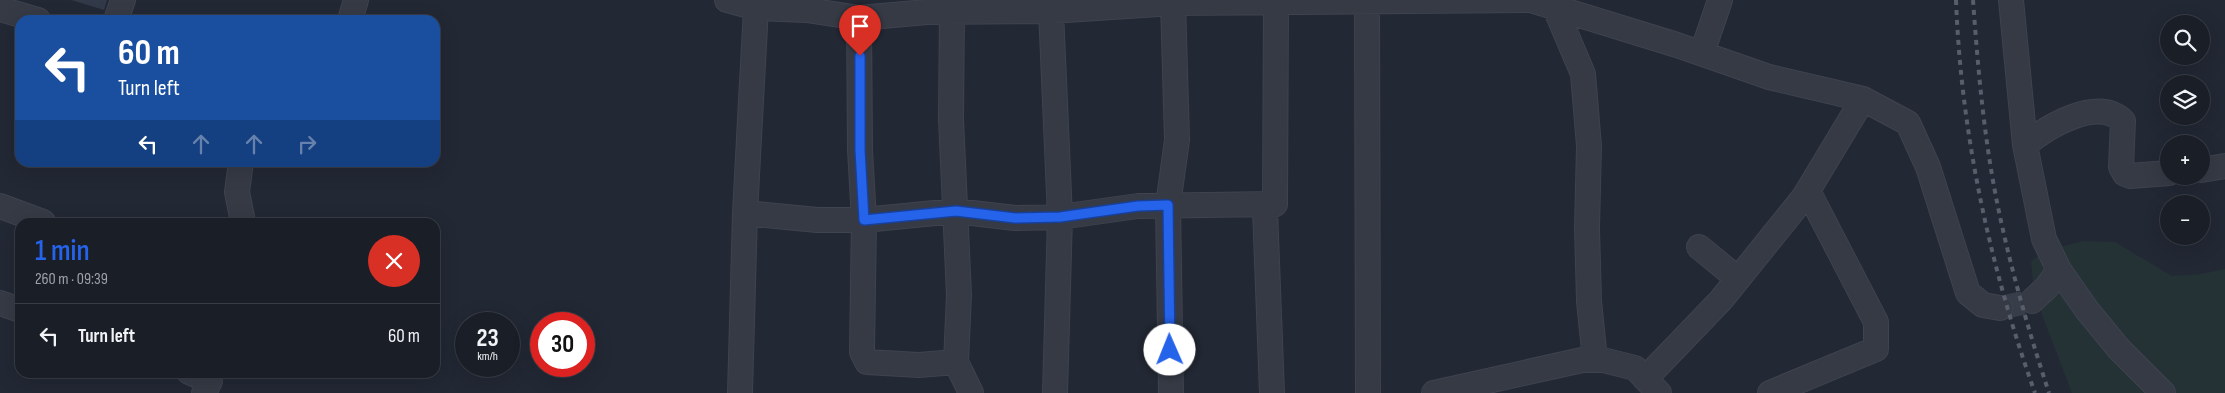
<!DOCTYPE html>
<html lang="en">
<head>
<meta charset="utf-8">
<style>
	:root { --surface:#1a1e27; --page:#23272f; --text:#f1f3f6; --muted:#9fa2a7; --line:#383c44; --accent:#2563eb }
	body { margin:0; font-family:"Sofia Sans Condensed",sans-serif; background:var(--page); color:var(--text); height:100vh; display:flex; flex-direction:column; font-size:19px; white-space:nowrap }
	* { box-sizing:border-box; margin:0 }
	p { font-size:16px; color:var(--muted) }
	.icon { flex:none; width:28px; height:28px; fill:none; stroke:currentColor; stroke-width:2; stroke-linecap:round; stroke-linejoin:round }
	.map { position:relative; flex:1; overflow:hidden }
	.side { position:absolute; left:15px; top:218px; width:425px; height:160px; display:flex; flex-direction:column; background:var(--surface); border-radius:15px; box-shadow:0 5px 20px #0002,0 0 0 1px var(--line) }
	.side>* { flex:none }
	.banner { position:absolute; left:15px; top:15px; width:425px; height:152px; border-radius:15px; box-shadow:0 5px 20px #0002,0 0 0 1px var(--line); background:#1a4fa0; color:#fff; overflow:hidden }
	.fabs { position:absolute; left:2160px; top:15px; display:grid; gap:10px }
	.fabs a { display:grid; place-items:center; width:50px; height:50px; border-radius:50%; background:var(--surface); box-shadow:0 5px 20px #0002,0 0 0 1px var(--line); font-size:25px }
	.speed { position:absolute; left:455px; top:312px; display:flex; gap:10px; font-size:25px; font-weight:700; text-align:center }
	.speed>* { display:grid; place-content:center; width:65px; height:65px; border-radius:50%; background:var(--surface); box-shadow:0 5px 20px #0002,0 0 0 1px var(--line); line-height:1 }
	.speed small { font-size:12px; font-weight:400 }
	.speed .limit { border:8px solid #d22; background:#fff; color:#111 }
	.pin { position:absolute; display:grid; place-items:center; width:42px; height:42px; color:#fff; margin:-51px -21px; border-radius:50% 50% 50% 0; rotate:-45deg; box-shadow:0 0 5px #0007 }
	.pin .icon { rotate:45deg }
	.me { position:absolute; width:55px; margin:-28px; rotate:359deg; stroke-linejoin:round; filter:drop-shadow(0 0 4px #0008) }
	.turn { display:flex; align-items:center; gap:18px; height:105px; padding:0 20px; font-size:22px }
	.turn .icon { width:65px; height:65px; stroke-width:2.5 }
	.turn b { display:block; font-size:35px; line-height:42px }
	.lanes { display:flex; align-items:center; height:48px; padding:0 20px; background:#0003; justify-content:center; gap:25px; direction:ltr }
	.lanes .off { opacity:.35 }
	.round { display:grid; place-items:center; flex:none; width:52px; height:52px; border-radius:26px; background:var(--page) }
	.headline { display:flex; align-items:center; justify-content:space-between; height:85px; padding:0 20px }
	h1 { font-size:30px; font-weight:600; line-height:38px; color:var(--accent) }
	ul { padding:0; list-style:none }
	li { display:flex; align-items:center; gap:15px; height:65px; padding:0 20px; border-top:1px solid var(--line) }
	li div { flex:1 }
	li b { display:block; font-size:19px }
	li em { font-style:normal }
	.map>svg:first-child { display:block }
	.green { fill:#243135 }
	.building { fill:#323948 }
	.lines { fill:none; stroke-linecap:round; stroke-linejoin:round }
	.minor-tunnel { stroke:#373d49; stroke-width:24; stroke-dasharray:24 12; stroke-linecap:butt }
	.minor-casing { stroke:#3f434f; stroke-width:26 }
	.minor { stroke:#353a45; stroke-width:24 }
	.rail { stroke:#585e6c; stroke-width:4; stroke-dasharray:5 5; stroke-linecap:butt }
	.route-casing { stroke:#184099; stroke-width:12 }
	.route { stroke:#2563eb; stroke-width:9 }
</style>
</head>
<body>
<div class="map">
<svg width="2225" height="393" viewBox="0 0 2225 393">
	<rect width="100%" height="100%" fill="#222834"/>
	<!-- green -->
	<path class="green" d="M2083 241 2115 242 2172 276 2201 274 2225 269V393H2072L2034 294 2031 261 2048 250Z"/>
	<!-- building -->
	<path class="building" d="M71 0H107L104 10Z"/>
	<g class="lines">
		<!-- minor-tunnel -->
		<path class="minor-tunnel" d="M2000 308 2032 301"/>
		<defs>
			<path id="minor" d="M727 0 756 8 807 10 859 18 927 12 1051 11 1173 3 1531 0 1677 45 1769 77 1863 99 1908 123 1928 167 1968 293 1983 305 2000 308
				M2011 0 2025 145 2044 239 2059 270 2087 310 2119 349 2163 393
				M1367 2 1368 393
				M1555 8 1583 74 1589 146 1587 228 1589 301 1595 360
				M0 9 38 20
				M1051 11 1060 217 1055 393
				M952 12 951 119 959 295 956 362 971 393
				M859 18 860 150 864 220 862 352 867 362 919 365 956 362
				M116 20 123 0
				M350 20 356 0
				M1702 53 1720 0
				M2025 145C2047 127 2097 96 2123 121L2121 167 2125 174 2130 176 2169 173
				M241 162 237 192 243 222
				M2201 170 2225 166
				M1275 204 1276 3
				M0 206 43 222
				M745 213 817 220H864L955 211 1015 218 1060 217 1138 206 1275 204
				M1699 247 1738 279
				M2032 301 2047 287 2059 270
				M0 303 20 310
				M189 372 210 381 204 393
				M1645 379 1721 300 1804 197 1863 99
				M740 393 745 213 756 8
				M1171 393 1168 205 1177 140 1173 3
				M1272 393 1265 209 1275 204
				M1434 393 1582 360H1603L1635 368 1659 393
				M1770 393 1876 349V322L1808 191"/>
		</defs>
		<!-- minor casing -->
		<use href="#minor" class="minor-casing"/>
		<!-- minor -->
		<use href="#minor" class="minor"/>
		<!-- rail -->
		<path class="rail" d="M1956 0C1961 134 1990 267 2035 393
			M1973 0C1978 69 1984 139 1998 207 2011 270 2029 332 2049 393"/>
	</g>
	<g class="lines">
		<defs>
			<path id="route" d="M860 56V150L864 220 956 211 1015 218 1060 217 1138 206 1168 205 1170 350"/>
		</defs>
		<!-- route casing -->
		<use href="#route" class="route-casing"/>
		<!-- route -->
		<use href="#route" class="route"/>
	</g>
</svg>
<div class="fabs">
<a><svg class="icon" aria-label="search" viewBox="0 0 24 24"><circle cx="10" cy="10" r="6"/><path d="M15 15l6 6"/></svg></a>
<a><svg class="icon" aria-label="layers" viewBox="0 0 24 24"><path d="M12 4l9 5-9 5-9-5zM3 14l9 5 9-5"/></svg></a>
<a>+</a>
<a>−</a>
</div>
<div class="speed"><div>23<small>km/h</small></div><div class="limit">30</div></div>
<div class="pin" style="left:860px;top:56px;background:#d93025"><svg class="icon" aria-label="arrive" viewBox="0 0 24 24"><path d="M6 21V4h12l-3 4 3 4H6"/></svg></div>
<svg class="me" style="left:1170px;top:350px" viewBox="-20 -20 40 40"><circle r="19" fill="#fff"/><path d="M0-13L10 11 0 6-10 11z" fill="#2563eb"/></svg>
<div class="banner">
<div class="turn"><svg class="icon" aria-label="left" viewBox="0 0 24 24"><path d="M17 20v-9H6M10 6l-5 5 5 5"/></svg><div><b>60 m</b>Turn left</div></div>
<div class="lanes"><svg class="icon" aria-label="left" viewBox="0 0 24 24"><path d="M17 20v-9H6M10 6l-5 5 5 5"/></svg><svg class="icon off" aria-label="ahead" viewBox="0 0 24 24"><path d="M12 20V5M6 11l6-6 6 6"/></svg><svg class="icon off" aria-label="ahead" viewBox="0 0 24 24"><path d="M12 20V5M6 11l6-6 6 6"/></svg><svg class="icon off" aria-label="right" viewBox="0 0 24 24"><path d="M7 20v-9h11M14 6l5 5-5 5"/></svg></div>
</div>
<section class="side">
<div class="headline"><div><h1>1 min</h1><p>260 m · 09:39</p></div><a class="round" style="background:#d93025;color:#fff"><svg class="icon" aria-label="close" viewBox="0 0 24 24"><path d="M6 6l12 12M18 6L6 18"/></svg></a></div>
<ul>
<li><svg class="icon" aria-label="left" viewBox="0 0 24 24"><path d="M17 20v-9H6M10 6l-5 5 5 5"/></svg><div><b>Turn left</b></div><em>60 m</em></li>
</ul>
</section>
</div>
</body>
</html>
